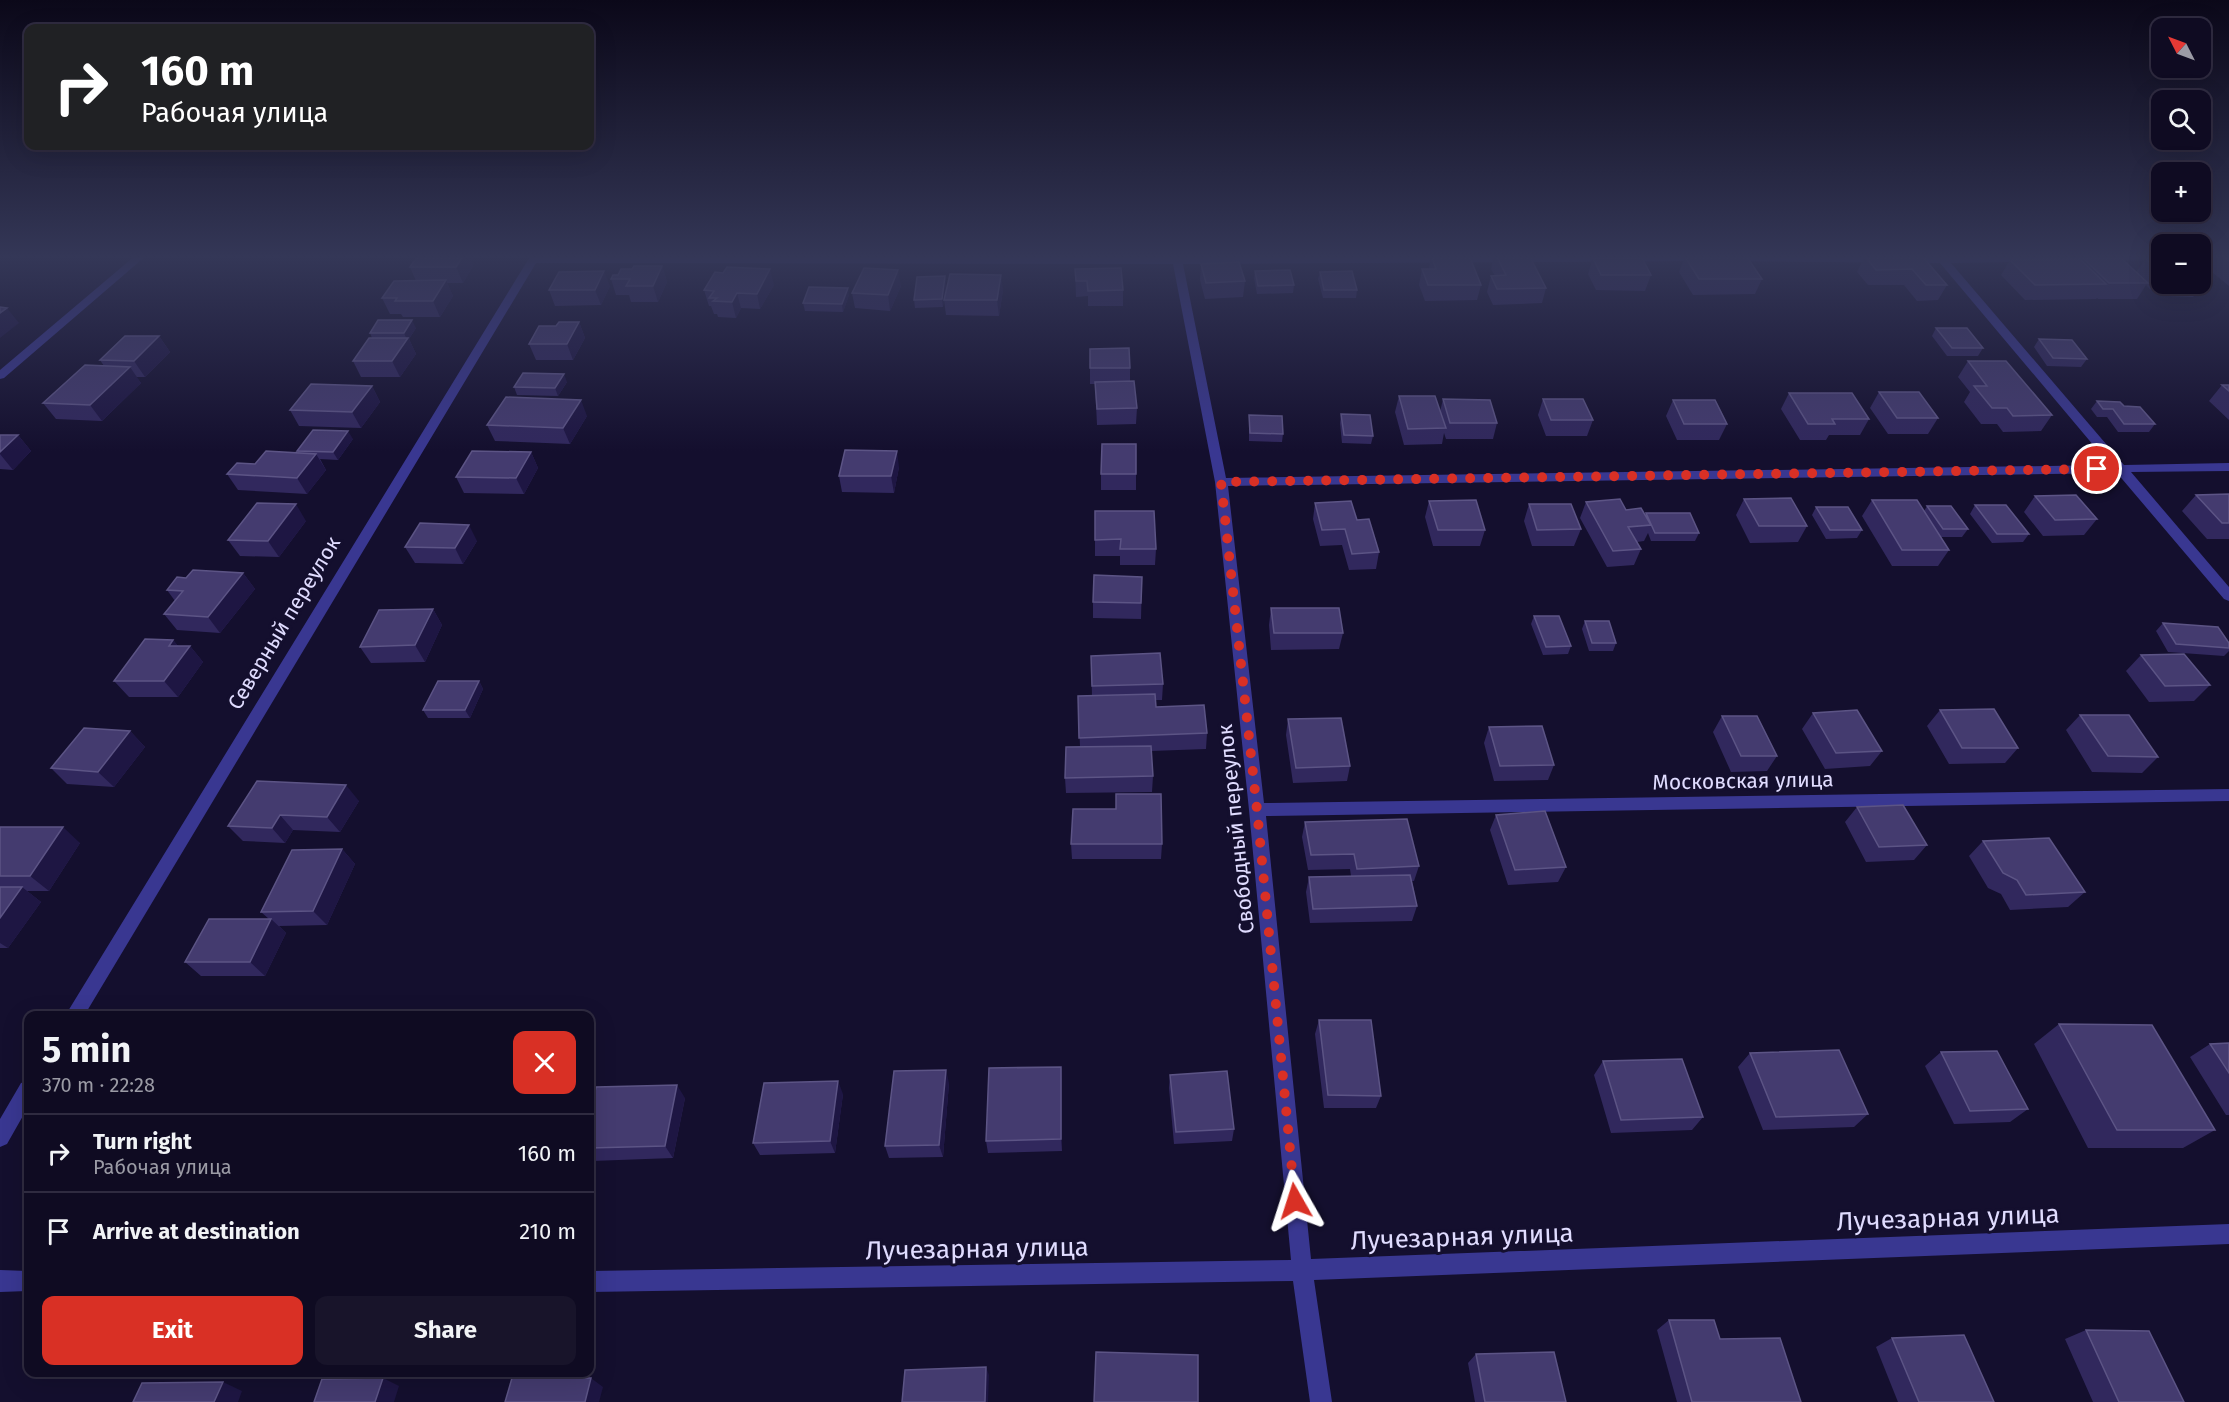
<!DOCTYPE html>
<html lang="en">
<head>
<meta charset="utf-8">
<style>
	:root { --surface:#0f0b22; --page:#18142a; --text:#f1f3f6; --muted:#9b9ba5; --line:#2f2b40; --accent:#d93025 }
	body { margin:0; font-family:"Fira Sans",sans-serif; background:var(--page); color:var(--text); height:100vh; display:flex; flex-direction:column; font-size:22px; white-space:nowrap }
	* { box-sizing:border-box; margin:0 }
	p { font-size:20px; color:var(--muted) }
	.icon { flex:none; width:33px; height:33px; fill:none; stroke:currentColor; stroke-width:2; stroke-linecap:round; stroke-linejoin:round }
	.map { position:relative; flex:1; overflow:hidden }
	.drawer { position:absolute; left:24px; top:1011px; width:570px; height:366px; display:flex; flex-direction:column; background:var(--surface); border-radius:12px; box-shadow:0 6px 24px #0002,0 0 0 2px var(--line) }
	.drawer>* { flex:none }
	.banner { position:absolute; left:24px; top:24px; width:570px; height:126px; border-radius:12px; box-shadow:0 6px 24px #0002,0 0 0 2px var(--line); background:#202124; color:#fff; overflow:hidden }
	.needle { width:39px; rotate:312deg }
	.fabs { position:absolute; left:2151px; top:18px; display:grid; gap:12px }
	.fabs a { display:grid; place-items:center; width:60px; height:60px; border-radius:12px; background:var(--surface); box-shadow:0 6px 24px #0002,0 0 0 2px var(--line); font-size:30px }
	.pin { position:absolute; display:grid; place-items:center; width:51px; height:51px; color:#fff; margin:-26px; border:3px solid #fff; border-radius:50%; box-shadow:0 2px 6px #0007 }
	.me { position:absolute; width:66px; margin:-33px; rotate:354deg; stroke-linejoin:round; filter:drop-shadow(0 0 4px #0008) }
	.turn { display:flex; align-items:center; gap:21px; height:126px; padding:0 18px; font-size:27px }
	.turn .icon { width:78px; height:78px; stroke-width:2.5 }
	.turn b { display:block; font-size:42px; line-height:51px }
	.round { display:grid; place-items:center; flex:none; width:63px; height:63px; border-radius:12px; background:var(--page) }
	.headline { display:flex; align-items:center; justify-content:space-between; height:102px; padding:0 18px }
	h1 { font-size:36px; font-weight:700; line-height:45px }
	.cta { display:flex; gap:12px; margin-top:auto; padding:12px 18px }
	.cta a { flex:1; height:69px; border-radius:12px; background:var(--accent); color:#fff; font-size:24px; font-weight:700; line-height:69px; text-align:center }
	.cta a+a { background:var(--page); color:var(--text) }
	ul { padding:0; list-style:none }
	li { display:flex; align-items:center; gap:18px; height:78px; padding:0 18px; border-top:2px solid var(--line) }
	li div { flex:1 }
	li b { display:block; font-size:22px }
	li em { font-style:normal }
	.map>svg:first-child { display:block }
	.lines { fill:none; stroke-linecap:round; stroke-linejoin:round }
	.minor { fill:#393791; fill-rule:evenodd }
	.wall { fill:#31285d }
	.shaded-wall { fill:#1e1643 }
	.building { fill:#443b6f; stroke:#5c5485; stroke-width:1.5 }
	.route { stroke:#d93025; stroke-width:10; stroke-dasharray:0 18 }
	.labels { text-anchor:middle; dominant-baseline:central; stroke-width:6; stroke-linejoin:round; paint-order:stroke }
	.street-label { font-size:21px; fill:#e0dcff; stroke:#140f2e }
	.near-street-label { font-size:26px; fill:#e0dcff; stroke:#140f2e }
</style>
</head>
<body>
<div class="map">
<svg width="2229" height="1402" viewBox="0 0 2229 1402">
	<rect width="100%" height="100%" fill="#140f2e"/>
	<g class="lines">
		<!-- minor -->
		<path class="minor" d="M136 255H147L4 378 0 379V370Z
			M531 255 1171 258V255H1181L1182 258 1704 255 1708 258 1703 261 1183 264 1226 478 2110 465 1940 263 1727 261 1722 258 1726 255H2162V259L1951 263 2124 465 2229 463V471L2131 472 2229 587V601L2224 599 2117 473 1228 486 1264 803 2229 789V801L1266 816 1311 1259 2229 1224V1244L1314 1280 1332 1402H1310L1293 1281 590 1292V1271L1291 1260 1249 810 1215 482 1173 264 536 263 84 1016H65Z
			M2200 255H2229V258L2200 259Z
			M28 1081V1107L7 1144 0 1147V1119L21 1083Z
			M0 1270 28 1271V1291L0 1292Z"/>
	</g>
	<!-- wall -->
	<path class="wall" d="M418 255H475L471 261 473 266 463 283H447L453 296 440 317H403L401 314H390L382 298 416 281 410 267Z
		M1431 255 1481 285 1477 300 1425 301 1419 285 1422 269H1429Z
		M1494 255H1529L1546 288 1542 303 1493 305 1487 292 1491 276H1495L1491 269Z
		M2215 255H2229V286L2206 267Z
		M1865 256H1922L1947 285 1938 300 1917 301 1904 285H1868L1857 272Z
		M1685 257 1762 279 1755 294 1693 295 1679 272Z
		M1593 258 1651 275 1645 291 1596 290 1588 274Z
		M2084 259 2136 272 2146 259H2162V284H2200V276L2205 281 2193 297 2170 296 2164 290H2151L2146 285 2137 299H2098L2097 298 2096 299 2025 300 2001 275 2010 260 2083 261Z
		M1201 264 1245 281 1243 297 1205 299 1200 280Z
		M662 266 667 282 658 302H631L629 295H616L611 279 632 269Z
		M1075 269 1123 290V306H1088V296L1076 297Z
		M1255 271 1294 285 1293 293 1257 294 1254 278Z
		M1320 272 1357 290 1356 298H1323L1318 279Z
		M945 276 946 284 943 307 915 308 914 300Z
		M774 285 760 309 741 308 736 318 718 317 717 314H714L711 306H709L704 290Z
		M610 286 601 305 555 306 549 290Z
		M901 286 890 311 855 308 852 293Z
		M1003 290 999 316 946 315 944 300Z
		M849 295 843 312 805 311 803 303Z
		M579 322 585 338 573 360H536L529 344Z
		M416 328 409 339 416 354 400 377H361L353 361 372 338 370 333Z
		M1936 328 1983 348 1978 356H1947L1932 336Z
		M159 336 170 352 145 377H136L141 383 102 421 56 419 43 403 104 366 100 360Z
		M2039 339 2087 359 2081 367 2047 366 2034 347Z
		M1090 349 1130 368V381L1137 408 1136 424 1097 425 1095 384H1090Z
		M1968 361 2052 415 2041 431 2003 432 1997 424H1981L1964 402 1970 392 1958 377Z
		M567 382 558 396 517 395 514 387Z
		M2222 385H2229V420L2209 401Z
		M372 386 380 402 361 428 299 426 290 410Z
		M1879 392 1938 418 1928 434H1888L1870 408Z
		M1789 393 1869 419 1860 435H1829L1826 440H1800L1781 409Z
		M1399 396 1440 412 1443 399 1497 423 1493 439H1446L1444 433 1442 444 1404 445 1395 412Z
		M1543 399 1593 420 1587 436H1546L1538 415Z
		M1673 400 1727 424 1719 440H1677L1666 416Z
		M2097 401 2124 406 2155 424 2149 432H2118L2107 417H2097L2091 409Z
		M1341 414 1373 436 1371 444 1342 443 1340 423Z
		M1249 415 1283 434 1282 442 1249 441Z
		M587 416 570 444 495 441 487 425Z
		M0 435H18L31 451 13 470 0 469Z
		M353 439 338 460 320 459 326 470 307 494 238 490 227 474 255 464 298 453 297 451Z
		M1136 444V490H1101V474Z
		M531 452 538 468 524 494 464 493 456 477Z
		M899 467 894 493 842 492 839 476Z
		M2229 494V539H2207L2182 511 2196 495Z
		M2035 496 2097 519 2084 535 2043 536 2024 512Z
		M1744 499 1807 526 1798 542 1750 543 1736 515Z
		M1872 500 1924 511 1927 506 1968 529 1962 537H1941L1949 550 1938 566H1892L1862 516Z
		M1429 501 1485 530 1480 546H1433L1425 517Z
		M1586 502 1626 510 1645 515 1646 513 1699 533 1695 541H1651L1648 533 1644 541 1637 542 1641 549 1634 565 1607 567 1580 518Z
		M1315 503 1357 520 1379 552 1376 569 1349 570 1342 545 1320 546 1313 519Z
		M1529 504 1581 529 1574 546H1532L1524 521Z
		M1975 505 2029 534 2023 542 1992 543 1970 514Z
		M1816 507 1862 530 1857 538 1826 539 1812 515Z
		M1095 511 1156 549 1155 565H1120V556H1095Z
		M306 521 279 557 240 556 228 540Z
		M477 541 463 564 415 563 405 547Z
		M243 573 255 589 220 633 177 630 164 614 175 601 167 590 186 578Z
		M1142 577 1141 619 1093 618V602Z
		M1271 608 1343 633 1339 649 1271 650 1269 625Z
		M433 609 442 625 425 662 371 663 360 647Z
		M1534 616 1571 646 1568 654 1543 655 1531 624Z
		M1585 621 1616 643 1613 651H1589L1582 629Z
		M2163 623 2229 643V651L2224 656 2168 652 2156 631Z
		M173 640 178 646H190L203 662 178 697H129L114 681Z
		M2141 655 2210 685 2194 701 2149 702 2126 671Z
		M1091 656 1163 684 1162 700H1155L1156 707 1207 733 1206 749 1151 751 1153 776 1152 792 1066 793 1065 778 1080 747 1078 696H1092Z
		M479 681 483 689 470 718H428L423 710Z
		M1940 710 2018 748 2005 763 1949 764 1927 726Z
		M1813 713 1882 751 1870 766 1825 769 1802 729Z
		M2080 715 2158 757 2142 773 2092 772 2066 730Z
		M1722 716 1777 756 1767 771 1731 772 1713 732Z
		M1288 719 1350 766 1347 781 1293 783 1286 735Z
		M1489 727 1554 765 1548 780 1494 781 1484 743Z
		M130 731 145 747 114 787 67 784 51 768Z
		M257 781 359 801 340 832 293 830 285 843 243 841 228 826Z
		M1857 807 1927 845 1914 860 1866 862 1845 822Z
		M1496 815 1566 867 1558 882 1508 885 1490 830Z
		M1305 822 1419 866 1414 881H1412L1417 906 1412 921 1310 923 1306 892 1309 877 1351 876 1350 869 1308 870 1302 837Z
		M0 827 80 843 49 891H27L41 902 8 948H0Z
		M1983 841 2085 892 2068 907 2010 910 2001 894 1988 888 1969 856Z
		M1071 844H1162L1161 859H1072Z
		M342 849 355 864 327 925 279 926 286 933 265 976H201L185 962 269 919 261 912Z
		M1319 1020 1381 1096 1376 1108H1324L1315 1034Z
		M2059 1024 2215 1130 2183 1148H2088L2034 1044Z
		M2229 1043V1115H2226L2190 1057 2210 1044Z
		M1941 1052 2028 1109 2010 1122 1954 1124 1925 1066Z
		M1750 1053 1868 1114 1854 1127 1763 1130 1738 1067Z
		M1603 1061 1703 1117 1692 1130 1611 1133 1594 1075Z
		M1170 1075 1234 1129 1232 1141 1174 1144 1169 1088Z
		M1062 1080V1151L988 1153 986 1141Z
		M949 1083 943 1157 889 1158 885 1146Z
		M843 1094 835 1153 760 1155 753 1143Z
		M685 1098 673 1158 592 1161 590 1158V1115Z
		M1669 1320 1720 1339 1801 1402H1677L1657 1330Z
		M2086 1330 2184 1402H2093L2065 1339Z
		M1892 1338 1994 1402H1898L1876 1347Z
		M1476 1354 1566 1402H1475L1468 1363Z"/>
	<!-- shaded-wall -->
	<path class="shaded-wall" d="M464 255H475L471 261 473 266 463 283 456 267Z
		M662 266 667 282 658 302 653 286Z
		M770 269 774 285 760 309 757 294Z
		M898 270 901 286 890 311 888 295Z
		M604 271 610 286 601 305 595 290Z
		M1001 275 1003 290 999 316 997 300Z
		M945 276 946 284 943 307 942 299Z
		M446 280 453 296 440 317 433 301Z
		M848 288 849 295 843 312 842 304Z
		M737 293 741 308 736 318 732 302Z
		M7 308 19 323 0 338V313Z
		M412 320 416 328 409 339 416 354 400 377 392 361 407 340 404 333Z
		M579 322 585 338 573 360 567 344Z
		M159 336 170 352 145 377 134 361Z
		M130 367 141 383 102 421 90 405Z
		M564 374 567 382 558 396 555 388Z
		M372 386 380 402 361 428 352 412Z
		M581 400 587 416 570 444 563 428Z
		M348 431 353 439 338 460 333 452Z
		M18 435 31 451 13 470 0 454V452Z
		M897 451 899 467 894 493 891 476Z
		M531 452 538 468 524 494 516 478Z
		M316 454 326 470 307 494 297 478Z
		M296 504 306 521 279 557 268 541Z
		M469 525 477 541 463 564 455 548Z
		M243 573 255 589 220 633 208 617Z
		M433 609 442 625 425 662 415 645Z
		M173 640 184 653 190 646 203 662 178 697 164 681 169 646Z
		M479 681 483 689 470 718 465 710Z
		M130 731 145 747 114 787 98 772Z
		M346 785 359 801 340 832 327 817Z
		M280 815 293 830 285 843 272 828Z
		M63 827 80 843 49 891 30 876Z
		M342 849 355 864 327 925 313 911Z
		M22 887 41 902 8 948 0 943V918Z
		M271 919 286 933 265 976 250 962Z
		M1061 1067 1062 1080V1151L1061 1139Z
		M946 1070 949 1083 943 1157 939 1145Z
		M838 1081 843 1094 835 1153 830 1141Z
		M677 1085 685 1098 673 1158 665 1146Z
		M986 1367 989 1375 988 1402H985Z
		M383 1378 399 1386 394 1402H375Z
		M591 1378 603 1387 599 1402H585Z
		M223 1382 242 1391 238 1402H214Z"/>
	<!-- building -->
	<path class="building" d="M418 255H464L456 267H410Z
		M1431 255H1469L1481 285H1428L1422 269H1436Z
		M1496 255H1529L1546 288 1497 289 1491 276 1506 275Z
		M2222 255H2229V261Z
		M1865 256H1922L1947 285H1926L1912 269 1876 270Z
		M1685 257H1747L1762 279H1699Z
		M1593 258H1642L1651 275H1601Z
		M2080 259 2106 284 2035 285 2010 260Z
		M2084 259H2122L2148 283H2109Z
		M2146 259H2162V274Z
		M1239 262 1245 281 1206 283 1201 264Z
		M634 266H662L653 286H626L630 279H611L613 275H618L621 269H632Z
		M727 267 770 269 757 294 737 293 732 302 713 301 717 298H709L714 291 704 290 715 272 723 273Z
		M864 268 898 270 888 295 852 293Z
		M1121 268 1123 290 1088 291 1087 281H1076L1075 269Z
		M1290 270 1294 285 1258 286 1255 271Z
		M604 271 595 290H549L559 272Z
		M1352 271 1357 290H1324L1320 272Z
		M950 274 1001 275 997 300H944Z
		M945 276 942 299 914 300 917 277Z
		M446 280 433 301H395L397 298H382L394 281Z
		M809 287 848 288 842 304 803 303Z
		M0 307 7 308 0 313Z
		M378 320H412L404 333H370Z
		M559 322H579L567 344H529L539 326H556Z
		M1936 328H1967L1983 348H1952Z
		M125 336H159L134 361 100 360Z
		M369 338H408L392 361H353Z
		M2039 339 2072 340 2087 359 2053 358Z
		M1129 348 1130 368H1090V349Z
		M1968 361H2006L2052 415 2013 416 2007 408H1992L1974 386H1987Z
		M85 365 130 367 90 405 43 403Z
		M523 373 564 374 555 388 514 387Z
		M1134 381 1137 408 1097 409 1095 382Z
		M311 384 372 386 352 412 290 410Z
		M2222 385H2229V391Z
		M1879 392H1919L1938 418H1897Z
		M1789 393H1852L1869 419H1832L1835 424H1808Z
		M1399 396H1435L1446 428 1408 429Z
		M506 397 581 400 563 428 487 425Z
		M1443 399 1490 400 1497 423H1450Z
		M1543 399H1583L1593 420H1551Z
		M1673 400H1715L1727 424H1684Z
		M2097 401 2120 402 2124 406 2140 407 2155 424H2124L2113 409H2103Z
		M1341 414 1370 415 1373 436 1344 435Z
		M1249 415 1282 416 1283 434 1250 433Z
		M313 430 348 431 333 452 297 451Z
		M0 435H18L0 452Z
		M1102 444H1136V474H1101Z
		M845 450 897 451 891 476H839Z
		M266 451 316 454 297 478 227 474 237 463 255 464Z
		M472 451 531 452 516 478 456 477Z
		M2229 494V523H2222L2196 495Z
		M2076 495 2097 519 2055 520 2035 496Z
		M1791 498 1807 526H1759L1744 499Z
		M1620 499 1626 510 1641 508 1651 525 1628 527 1641 549 1613 551 1586 502Z
		M1476 500 1485 530H1438L1429 501Z
		M1872 500H1917L1949 550H1902Z
		M1351 501 1357 520 1369 519 1379 552 1352 554 1345 529 1322 530 1315 503Z
		M257 503 296 504 268 541 228 540Z
		M1529 504H1571L1581 529 1537 530Z
		M1975 505H2006L2029 534H1997Z
		M1927 506H1951L1968 529H1943Z
		M1816 507H1848L1862 530H1830Z
		M1095 511H1154L1156 549H1120L1121 539 1095 540Z
		M1646 513H1690L1699 533H1655Z
		M420 523 469 525 455 548 405 547Z
		M193 570 243 573 208 617 164 614 183 591 167 590 177 577 186 578Z
		M1094 575 1142 577 1141 603 1093 602Z
		M1271 608H1339L1343 633H1274Z
		M433 609 415 645 360 647 379 610Z
		M1534 616H1559L1571 646 1546 647Z
		M1585 621H1609L1616 643H1592Z
		M2163 623 2218 627 2229 643V648L2176 644Z
		M145 639 173 640 169 646H190L164 681H114Z
		M1160 653 1163 684 1092 686 1091 656Z
		M2184 654 2210 685 2165 686 2141 655Z
		M438 681H479L465 710H423Z
		M1155 694 1156 707 1204 705 1207 733 1079 738 1078 696Z
		M1994 709 2018 748H1962L1940 710Z
		M1857 710 1882 751 1836 753 1813 713Z
		M2080 715H2129L2158 757 2108 756Z
		M1722 716H1757L1777 756H1741Z
		M1341 718 1350 766 1296 768 1288 719Z
		M1542 726 1554 765 1500 766 1489 727Z
		M84 728 130 731 98 772 51 768Z
		M1151 746 1153 776 1065 778 1066 747Z
		M257 781 346 785 327 817 280 815 272 828 228 826Z
		M1116 794H1161L1162 844H1071L1073 809H1116Z
		M1903 805 1927 845 1879 847 1857 807Z
		M1545 811 1566 867 1515 870 1496 815Z
		M1407 819 1419 866 1357 869 1354 854 1311 855 1305 822Z
		M0 827H63L30 876H0Z
		M2049 838 2085 892 2026 895 2017 880 2003 873 1983 841Z
		M342 849 313 911 261 912 292 850Z
		M1410 875 1417 906 1313 909 1309 877Z
		M0 887H22L0 918Z
		M209 919H271L250 962H185Z
		M1319 1020H1371L1381 1096 1328 1095Z
		M2059 1024 2152 1025 2215 1130H2117Z
		M2229 1043V1073L2210 1044Z
		M1839 1050 1868 1114 1776 1117 1750 1053Z
		M1997 1051 2028 1109 1970 1111 1941 1052Z
		M1682 1059 1703 1117 1621 1120 1603 1061Z
		M1061 1067V1139L986 1141 989 1068Z
		M946 1070 939 1145 885 1146 894 1071Z
		M1227 1071 1234 1129 1176 1132 1170 1075Z
		M838 1081 830 1141 753 1143 764 1083Z
		M677 1085 665 1146 590 1148V1115L596 1087Z
		M1669 1320H1714L1720 1339 1780 1338 1801 1402H1692Z
		M2086 1330 2149 1331 2184 1402H2119Z
		M1964 1335 1994 1402H1919L1892 1338Z
		M1096 1352 1198 1355V1402H1094Z
		M1554 1352 1566 1402H1485L1476 1354Z
		M986 1367 985 1402H902L905 1370Z
		M383 1378 375 1402H314L322 1379Z
		M512 1378H591L585 1402H505Z
		M223 1382 214 1402H133L142 1383Z"/>
	<!-- sky -->
	<linearGradient id="sky" x2="0" y2="1"><stop stop-color="#0b0819"/><stop offset="0.57" stop-color="#343757"/><stop offset="1" stop-color="#343757" stop-opacity="0"/></linearGradient>
	<rect width="2229" height="451" fill="url(#sky)"/>
	<g class="lines">
		<!-- route -->
		<path class="route" d="M1295 1201 1257 810 1221 482 2097 469"/>
	</g>
	<g class="labels">
		<!-- street labels -->
		<g class="street-label">
			<text transform="translate(284 623) rotate(-59)">Северный переулок</text>
			<text transform="translate(1743 781) rotate(-1)">Московская улица</text>
			<text transform="translate(1236 829) rotate(-96)">Свободный переулок</text>
		</g>
		<!-- near-street labels -->
		<g class="near-street-label">
			<text transform="translate(1948 1218) rotate(-2)">Лучезарная улица</text>
			<text transform="translate(1462 1237) rotate(-2)">Лучезарная улица</text>
			<text transform="translate(977 1249) rotate(-1)">Лучезарная улица</text>
		</g>
	</g>
</svg>
<div class="fabs">
<a><svg class="needle" viewBox="-14 -14 28 28"><path d="M0-13l5 13h-10z" fill="#e53935"/><path d="M0 13l5-13h-10z" fill="#9b9ba5"/></svg></a>
<a><svg class="icon" aria-label="search" viewBox="0 0 24 24"><circle cx="10" cy="10" r="6"/><path d="M15 15l6 6"/></svg></a>
<a>+</a>
<a>−</a>
</div>
<div class="pin" style="left:2097px;top:469px;background:#d93025"><svg class="icon" aria-label="arrive" viewBox="0 0 24 24"><path d="M6 21V4h12l-3 4 3 4H6"/></svg></div>
<svg class="me" style="left:1295px;top:1201px" viewBox="-20 -20 40 40"><path d="M0-17L14 15 0 8-14 15z" fill="#d93025" stroke="#fff" stroke-width="4"/></svg>
<div class="banner">
<div class="turn"><svg class="icon" aria-label="right" viewBox="0 0 24 24"><path d="M7 20v-9h11M14 6l5 5-5 5"/></svg><div><b>160 m</b>Рабочая улица</div></div>
</div>
<section class="drawer">
<div class="headline"><div><h1>5 min</h1><p>370 m · 22:28</p></div><a class="round" style="background:#d93025;color:#fff"><svg class="icon" aria-label="close" viewBox="0 0 24 24"><path d="M6 6l12 12M18 6L6 18"/></svg></a></div>
<ul>
<li><svg class="icon" aria-label="right" viewBox="0 0 24 24"><path d="M7 20v-9h11M14 6l5 5-5 5"/></svg><div><b>Turn right</b><p>Рабочая улица</p></div><em>160 m</em></li>
<li><svg class="icon" aria-label="arrive" viewBox="0 0 24 24"><path d="M6 21V4h12l-3 4 3 4H6"/></svg><div><b>Arrive at destination</b></div><em>210 m</em></li>
</ul>
<div class="cta"><a>Exit</a><a>Share</a></div>
</section>
</div>
</body>
</html>
